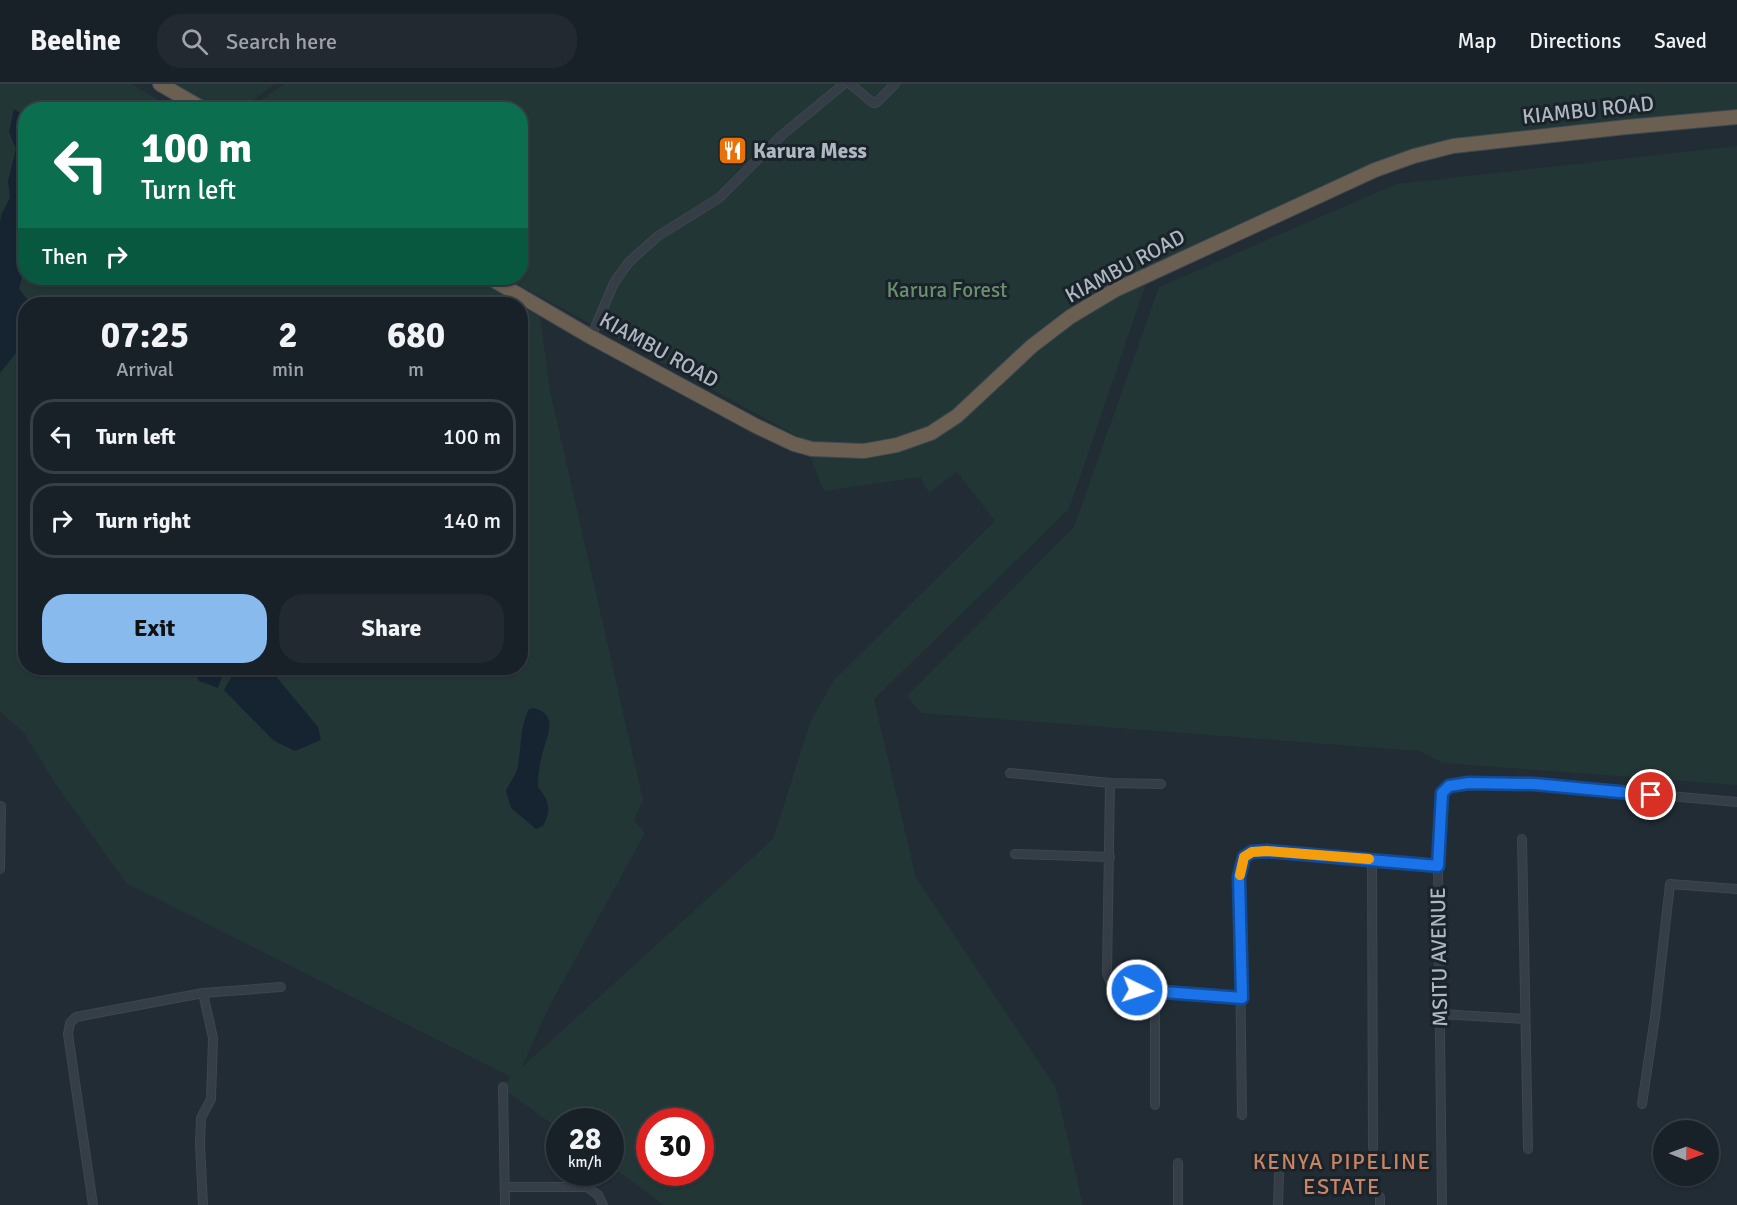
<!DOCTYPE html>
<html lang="en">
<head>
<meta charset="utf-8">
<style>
	:root { --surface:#192128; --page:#222930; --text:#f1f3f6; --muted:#9fa3a8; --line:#373e45; --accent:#88baee }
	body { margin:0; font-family:Signika,sans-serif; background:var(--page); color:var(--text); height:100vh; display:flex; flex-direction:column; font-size:22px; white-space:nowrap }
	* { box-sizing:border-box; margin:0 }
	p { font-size:20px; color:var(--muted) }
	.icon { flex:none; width:33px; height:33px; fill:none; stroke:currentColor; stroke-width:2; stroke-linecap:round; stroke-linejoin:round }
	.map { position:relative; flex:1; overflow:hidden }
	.panel { position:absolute; left:18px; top:213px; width:510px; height:378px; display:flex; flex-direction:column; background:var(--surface); border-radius:24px; box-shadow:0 2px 4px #0004,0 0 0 2px var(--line) }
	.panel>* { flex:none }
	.hud { position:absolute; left:18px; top:18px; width:510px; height:183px; border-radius:24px; box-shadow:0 2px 4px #0004,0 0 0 2px var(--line); background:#0b6e4f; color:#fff; overflow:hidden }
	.needle { width:39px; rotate:91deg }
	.controls { position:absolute; left:1653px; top:1036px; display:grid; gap:12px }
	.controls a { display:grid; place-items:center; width:66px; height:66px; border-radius:50%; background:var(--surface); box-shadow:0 2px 4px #0004,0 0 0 2px var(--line); font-size:30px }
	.speed { position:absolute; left:546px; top:1024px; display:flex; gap:12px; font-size:30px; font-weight:700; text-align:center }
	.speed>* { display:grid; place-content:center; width:78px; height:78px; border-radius:50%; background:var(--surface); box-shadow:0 2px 4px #0004,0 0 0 2px var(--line); line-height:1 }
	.speed small { font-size:15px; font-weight:400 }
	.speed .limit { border:9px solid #d22; background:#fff; color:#111 }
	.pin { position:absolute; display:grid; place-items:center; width:51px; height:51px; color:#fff; margin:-26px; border:3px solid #fff; border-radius:50%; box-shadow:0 2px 6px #0007 }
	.me { position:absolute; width:66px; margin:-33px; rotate:94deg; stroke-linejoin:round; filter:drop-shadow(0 0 4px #0008) }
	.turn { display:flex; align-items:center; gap:21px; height:126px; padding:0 24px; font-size:27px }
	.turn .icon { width:78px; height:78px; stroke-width:2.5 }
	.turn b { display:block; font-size:42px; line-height:51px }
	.then { display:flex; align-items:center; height:57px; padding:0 24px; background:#0003; gap:12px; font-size:22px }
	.eta { display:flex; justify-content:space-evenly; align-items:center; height:102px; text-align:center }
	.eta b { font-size:36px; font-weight:700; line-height:42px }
	.button { display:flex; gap:12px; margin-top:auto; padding:12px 24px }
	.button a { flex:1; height:69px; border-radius:24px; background:var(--accent); color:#111; font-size:24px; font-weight:700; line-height:69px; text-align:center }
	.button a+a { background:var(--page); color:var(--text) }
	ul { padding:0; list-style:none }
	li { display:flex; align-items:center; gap:18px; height:75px; margin:0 12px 9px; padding:0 12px; border:3px solid var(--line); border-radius:24px }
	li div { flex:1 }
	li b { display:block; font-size:22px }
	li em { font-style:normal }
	header { display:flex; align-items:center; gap:36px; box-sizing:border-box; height:84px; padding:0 30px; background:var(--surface); border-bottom:2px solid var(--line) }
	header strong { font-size:28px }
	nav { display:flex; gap:33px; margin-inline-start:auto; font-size:21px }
	.search { width:420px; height:54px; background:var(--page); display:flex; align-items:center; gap:15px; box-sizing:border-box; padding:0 21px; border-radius:24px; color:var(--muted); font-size:22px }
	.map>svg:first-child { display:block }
	.green { fill:#233636; fill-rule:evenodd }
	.water { fill:#162431 }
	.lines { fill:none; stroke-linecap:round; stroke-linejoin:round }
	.street-casing { stroke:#3e464f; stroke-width:10 }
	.highway-casing { stroke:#3f4850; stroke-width:16 }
	.street { stroke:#353d46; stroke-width:8 }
	.highway { stroke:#6b5f52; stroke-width:14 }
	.route-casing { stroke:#114b97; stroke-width:15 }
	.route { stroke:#1a73e8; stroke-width:10 }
	.slow { stroke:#f59e0b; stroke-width:10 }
	.labels { text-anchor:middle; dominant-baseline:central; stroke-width:6; stroke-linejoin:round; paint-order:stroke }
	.street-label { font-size:21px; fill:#afb8c2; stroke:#1a222a }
	.poi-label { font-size:21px; font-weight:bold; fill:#afb8c2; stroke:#1a222a; text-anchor:start }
	.park-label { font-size:21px; fill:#69906d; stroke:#1a222a }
	.neighbourhood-label { font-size:22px; letter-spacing:1.5px; fill:#c98463; stroke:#1a222a }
</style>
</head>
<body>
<header>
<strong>Beeline</strong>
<div class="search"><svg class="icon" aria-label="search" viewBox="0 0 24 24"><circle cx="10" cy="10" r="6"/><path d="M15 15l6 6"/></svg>Search here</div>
<nav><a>Map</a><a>Directions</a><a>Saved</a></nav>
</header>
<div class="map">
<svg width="1737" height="1121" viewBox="0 0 1737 1121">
	<rect width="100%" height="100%" fill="#212c35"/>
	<!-- green -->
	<path class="green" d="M0 0H132L173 25 26 26V194H474L519 220H26V584H520L521 222 540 233 550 307 643 716 634 736 645 749 549 923 522 983 773 755 810 639 833 597 995 437 957 388 929 409 920 393 824 407 803 355 506 194H520V26L249 25 284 0H1737V36L1390 76 1152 182 1069 425 874 615 916 794 1056 1004 1083 1121H664L611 1082 610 1038H560L559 1045 501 1003 511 993 126 799 55 699 24 649 0 627ZM650 1038H700V1089H650Z
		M171 0H275L240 26 214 25Z
		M1737 62V701L1443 679 1419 667 921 629 907 612 1074 443 1159 203 1396 100Z"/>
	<!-- water -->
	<path class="water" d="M14 25 25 32V68L21 73 17 97 26 107C26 140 28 173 19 205L31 220H26L25 250 16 269 0 289V137L2 129 10 114 8 97 16 65 9 48Z
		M194 584H225L218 604 199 597Z
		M236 584H269L318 643 321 656 295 667 274 657 224 606Z
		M534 624C557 631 549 646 544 664 540 676 538 689 538 703 549 716 552 726 543 742L536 745 511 724 506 707C509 699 517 690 518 682 522 661 519 646 529 625Z"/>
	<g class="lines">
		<defs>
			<path id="street" d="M850 0 873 19H876L895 0
				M591 253 614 199 629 178 658 152 719 114 782 51 844 0
				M1010 689 1110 699 1161 700
				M1110 699 1107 889 1110 897 1123 904 1137 906 1242 914
				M1522 755 1528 1065
				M1015 770 1110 773
				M1372 775 1373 1064
				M0 785 1 722
				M1155 907V1021
				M203 909 213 954 211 1015 201 1034 200 1060 203 1121
				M1440 930 1525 935
				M503 1003 505 1121
				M1642 1020 1655 933 1670 800 1737 805
				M1242 1031 1239 793 1244 773 1252 768 1267 767 1438 782
				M505 1103H587L598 1111 603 1121
				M93 1121 68 950 70 939 76 933 203 909 281 903
				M1178 1121V1079
				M1278 1121 1279 1090
				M1380 1121V1113
				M1442 1121 1438 782 1440 724 1444 705 1456 700 1469 699 1534 700 1737 718"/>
			<path id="highway" d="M160 0 205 26
				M490 194 591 253 756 342 794 360 812 365 864 367 897 361 931 349 957 332 1032 262 1070 233 1115 206 1375 86 1414 72 1453 62 1627 43 1737 33"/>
		</defs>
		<!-- street casing -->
		<use href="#street" class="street-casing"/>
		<!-- highway casing -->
		<use href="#highway" class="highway-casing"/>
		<!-- street -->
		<use href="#street" class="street"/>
		<!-- highway -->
		<use href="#highway" class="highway"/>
	</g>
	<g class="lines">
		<defs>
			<path id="route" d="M1137 906 1242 914 1239 793 1244 773 1252 768 1267 767 1438 782 1442 709 1449 702 1469 699 1534 700 1651 711"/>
		</defs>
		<!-- route casing -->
		<use href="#route" class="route-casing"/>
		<!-- route -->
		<use href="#route" class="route"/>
		<!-- slow -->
		<path class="slow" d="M1240 791 1244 773 1252 768 1267 767 1369 775"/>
	</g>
	<!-- icons -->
	<defs>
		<symbol id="restaurant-square" viewBox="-11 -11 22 22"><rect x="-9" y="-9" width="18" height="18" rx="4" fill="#e8710a" stroke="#1a222a"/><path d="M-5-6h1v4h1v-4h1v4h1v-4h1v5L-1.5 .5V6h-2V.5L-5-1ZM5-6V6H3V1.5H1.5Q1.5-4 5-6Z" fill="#fff"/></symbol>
	</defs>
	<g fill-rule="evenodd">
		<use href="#restaurant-square" x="716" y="50" width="33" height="33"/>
	</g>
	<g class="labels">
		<!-- street labels -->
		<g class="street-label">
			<text transform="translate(1588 26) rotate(-6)">KIAMBU ROAD</text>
			<text transform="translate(1125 182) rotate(-28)">KIAMBU ROAD</text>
			<text transform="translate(659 266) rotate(29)">KIAMBU ROAD</text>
			<text transform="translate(1439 873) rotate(-91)">MSITU AVENUE</text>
		</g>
		<!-- poi labels -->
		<g class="poi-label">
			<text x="753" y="67">Karura Mess</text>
		</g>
		<!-- park labels -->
		<g class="park-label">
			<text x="947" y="206">Karura Forest</text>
		</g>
		<!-- neighbourhood labels -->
		<g class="neighbourhood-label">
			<text x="1342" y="1077">KENYA PIPELINE<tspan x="1342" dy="25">ESTATE</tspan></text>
		</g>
	</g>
</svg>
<div class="controls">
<a><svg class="needle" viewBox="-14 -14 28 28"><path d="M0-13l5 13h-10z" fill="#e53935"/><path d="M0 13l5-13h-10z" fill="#9fa3a8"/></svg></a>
</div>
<div class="speed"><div>28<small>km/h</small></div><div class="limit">30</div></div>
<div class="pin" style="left:1651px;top:711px;background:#d93025"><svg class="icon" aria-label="arrive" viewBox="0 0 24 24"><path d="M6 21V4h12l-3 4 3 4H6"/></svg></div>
<svg class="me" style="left:1137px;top:906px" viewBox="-20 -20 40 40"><circle r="17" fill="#1a73e8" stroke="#fff" stroke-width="3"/><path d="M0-11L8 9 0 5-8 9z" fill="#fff"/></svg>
<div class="hud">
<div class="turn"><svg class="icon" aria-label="left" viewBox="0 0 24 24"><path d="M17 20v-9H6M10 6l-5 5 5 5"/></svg><div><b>100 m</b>Turn left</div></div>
<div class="then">Then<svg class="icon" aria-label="right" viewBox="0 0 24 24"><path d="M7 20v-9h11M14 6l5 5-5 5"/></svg></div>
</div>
<section class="panel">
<div class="eta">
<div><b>07:25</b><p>Arrival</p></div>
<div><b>2</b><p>min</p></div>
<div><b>680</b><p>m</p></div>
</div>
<ul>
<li><svg class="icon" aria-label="left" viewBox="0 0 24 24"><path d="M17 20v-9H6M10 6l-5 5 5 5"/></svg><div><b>Turn left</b></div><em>100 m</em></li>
<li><svg class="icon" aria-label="right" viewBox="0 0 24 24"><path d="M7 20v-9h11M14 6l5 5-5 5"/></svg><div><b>Turn right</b></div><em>140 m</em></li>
</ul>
<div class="button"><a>Exit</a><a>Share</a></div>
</section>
</div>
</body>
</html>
